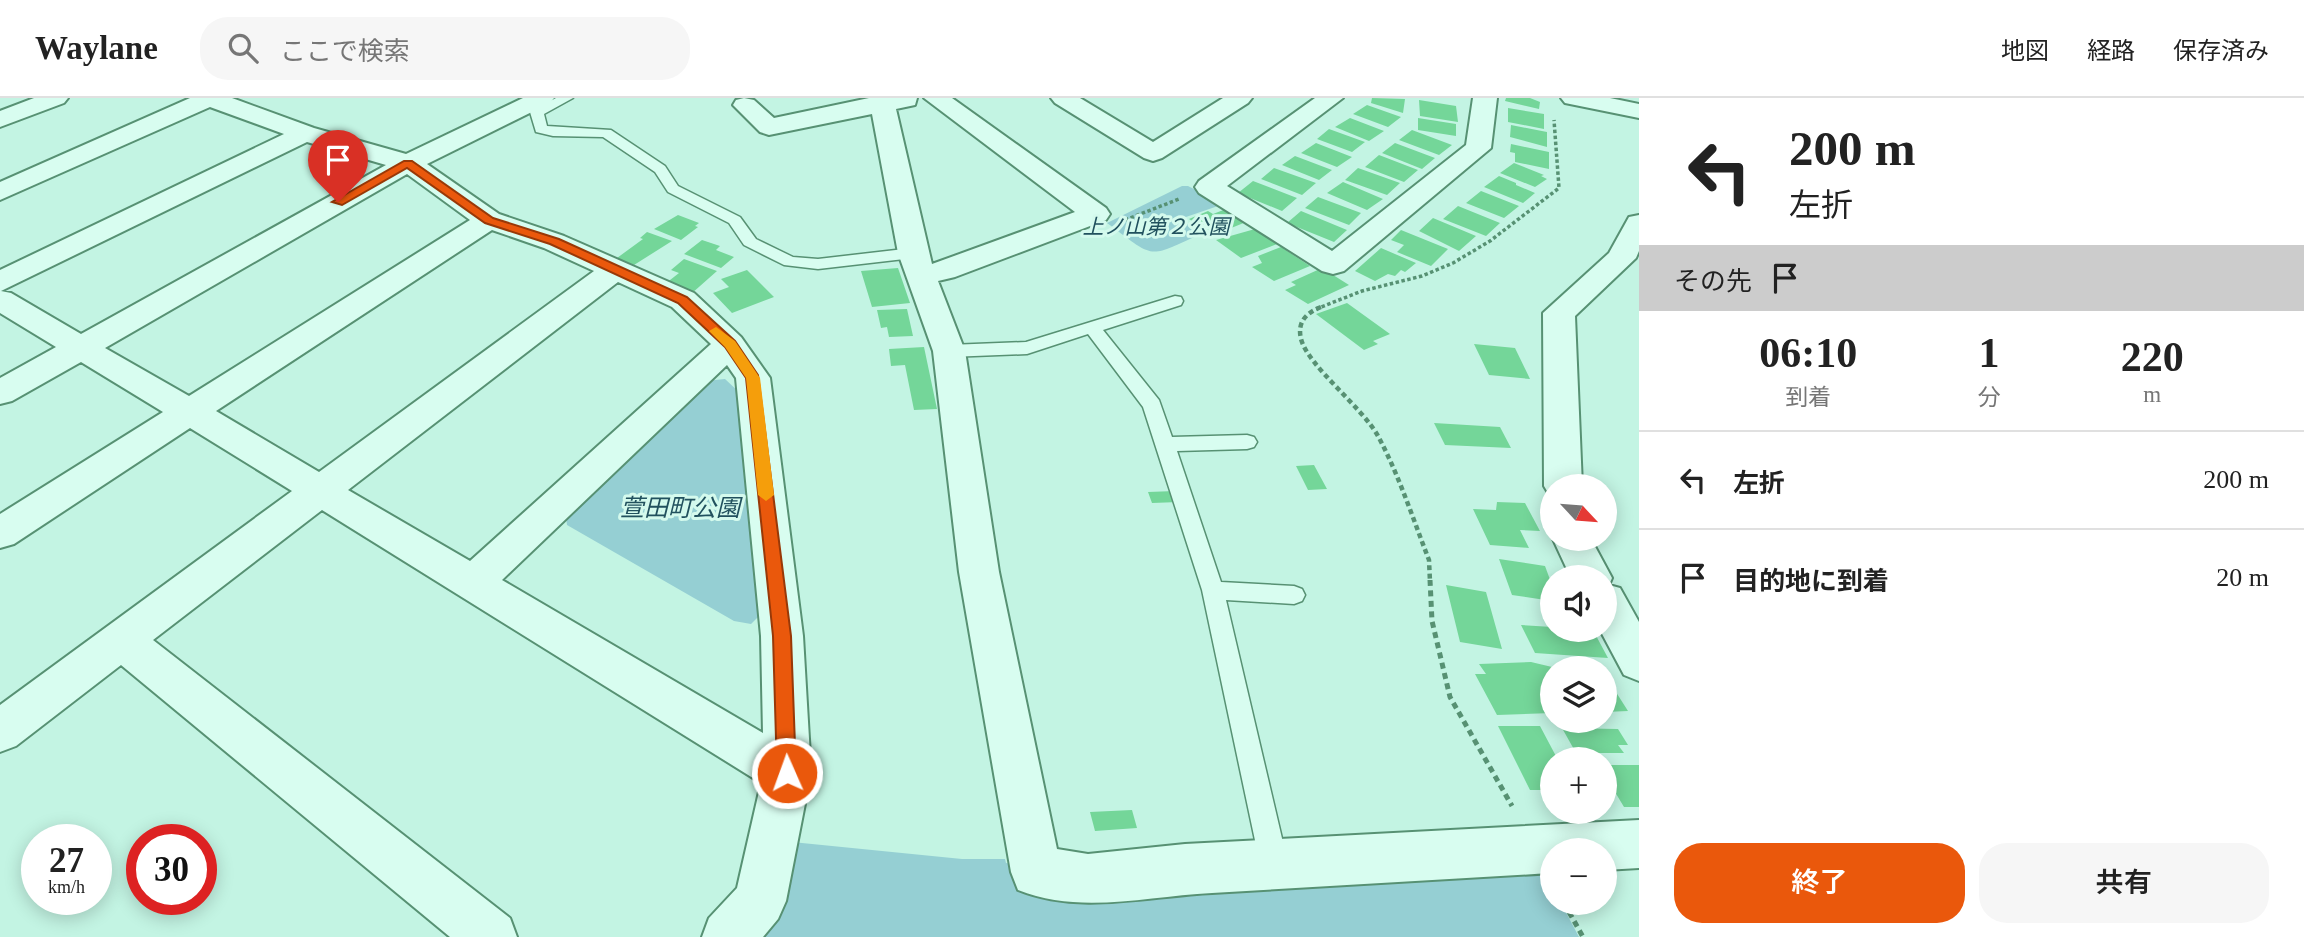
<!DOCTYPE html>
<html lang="ja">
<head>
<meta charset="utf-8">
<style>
	:root { --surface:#fff; --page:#f6f6f6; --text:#222; --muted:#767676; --line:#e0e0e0; --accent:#ea580c }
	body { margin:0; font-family:"Times New Roman","Noto Sans JP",serif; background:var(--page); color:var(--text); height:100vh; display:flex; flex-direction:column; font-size:26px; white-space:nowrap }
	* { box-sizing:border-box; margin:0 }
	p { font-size:23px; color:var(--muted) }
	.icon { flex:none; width:38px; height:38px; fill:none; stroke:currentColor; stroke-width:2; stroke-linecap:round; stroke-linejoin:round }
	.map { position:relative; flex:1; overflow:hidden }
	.details { display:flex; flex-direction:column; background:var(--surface); width:665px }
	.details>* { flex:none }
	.hud { background:#fff; color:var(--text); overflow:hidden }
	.needle { width:46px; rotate:116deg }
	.tools { position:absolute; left:1540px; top:376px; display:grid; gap:14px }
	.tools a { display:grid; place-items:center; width:77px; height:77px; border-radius:50%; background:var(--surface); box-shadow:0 4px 18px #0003; font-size:35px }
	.speed { position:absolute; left:21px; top:726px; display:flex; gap:14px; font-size:35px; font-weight:700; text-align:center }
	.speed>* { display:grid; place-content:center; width:91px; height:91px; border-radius:50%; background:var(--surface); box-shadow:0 4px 18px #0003; line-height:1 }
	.speed small { font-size:18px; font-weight:400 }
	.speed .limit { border:10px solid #d22; background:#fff; color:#111 }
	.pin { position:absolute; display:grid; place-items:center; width:60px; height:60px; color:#fff; margin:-72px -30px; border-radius:50% 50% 50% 0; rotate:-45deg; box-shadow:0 0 7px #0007 }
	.pin .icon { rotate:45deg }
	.me { position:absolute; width:77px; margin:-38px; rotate:358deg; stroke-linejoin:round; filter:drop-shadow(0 0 5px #0008) }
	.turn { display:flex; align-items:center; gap:24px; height:147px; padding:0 35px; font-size:32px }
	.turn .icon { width:91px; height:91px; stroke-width:2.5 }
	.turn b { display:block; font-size:49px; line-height:60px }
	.then { display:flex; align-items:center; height:66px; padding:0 35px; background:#0003; gap:14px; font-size:26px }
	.eta { display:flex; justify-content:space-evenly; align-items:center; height:119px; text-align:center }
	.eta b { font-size:42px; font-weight:600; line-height:49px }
	.button { display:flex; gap:14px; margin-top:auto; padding:14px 35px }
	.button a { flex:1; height:80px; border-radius:28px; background:var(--accent); color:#fff; font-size:28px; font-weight:600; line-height:80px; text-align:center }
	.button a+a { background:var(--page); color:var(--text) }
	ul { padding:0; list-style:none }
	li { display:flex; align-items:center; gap:21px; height:98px; padding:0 35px; border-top:2px solid var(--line) }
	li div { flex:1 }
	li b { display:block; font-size:26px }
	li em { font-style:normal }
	header { display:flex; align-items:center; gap:42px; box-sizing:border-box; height:98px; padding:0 35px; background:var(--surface); border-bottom:2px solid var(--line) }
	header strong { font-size:33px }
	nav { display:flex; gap:38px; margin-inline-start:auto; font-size:24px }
	.search { width:490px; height:63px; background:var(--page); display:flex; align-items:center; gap:18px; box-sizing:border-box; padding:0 24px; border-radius:28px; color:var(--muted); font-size:26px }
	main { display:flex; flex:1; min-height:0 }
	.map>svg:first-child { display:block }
	.green { fill:#95cfd3 }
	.building { fill:#74d699 }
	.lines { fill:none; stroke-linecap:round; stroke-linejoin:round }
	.lane-casing { stroke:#579173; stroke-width:3 }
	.street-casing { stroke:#579173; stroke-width:4 }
	.path-far2 { stroke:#579173; stroke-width:3.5; stroke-dasharray:3.5 2.5; stroke-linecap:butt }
	.path-far1 { stroke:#579173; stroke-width:4.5; stroke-dasharray:5 3.5; stroke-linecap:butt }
	.path { stroke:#579173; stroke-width:5; stroke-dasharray:6 4.5; stroke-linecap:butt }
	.lane { fill:#d8fdf0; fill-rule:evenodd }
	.street { fill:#d8fdf0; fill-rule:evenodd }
	.route { fill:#ea580c; stroke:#983908; stroke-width:2 }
	.slow { fill:#f59e0b }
	.labels { text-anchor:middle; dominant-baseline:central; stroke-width:6; stroke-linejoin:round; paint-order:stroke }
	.far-park-label { font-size:21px; font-style:italic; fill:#21515e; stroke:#d4faed }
	.park-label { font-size:24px; font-style:italic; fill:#21515e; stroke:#d4faed }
</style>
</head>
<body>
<header>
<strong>Waylane</strong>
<div class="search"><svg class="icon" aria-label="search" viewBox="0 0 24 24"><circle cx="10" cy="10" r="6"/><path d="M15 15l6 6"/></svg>ここで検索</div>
<nav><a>地図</a><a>経路</a><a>保存済み</a></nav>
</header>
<main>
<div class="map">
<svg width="1639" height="839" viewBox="0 0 1639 839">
	<rect width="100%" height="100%" fill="#c3f4e3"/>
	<!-- green -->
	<path class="green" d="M1182 88H1188L1219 104 1218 108 1183 120V124L1200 133 1201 136C1146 161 1156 161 1107 125Z
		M725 281 741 296 762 515 751 526 734 523 567 427 566 419 705 283Z
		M792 744 962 761H1005L1006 765 1012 766 1534 755 1552 789V805H1561L1579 839H726Z"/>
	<!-- building -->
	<path class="building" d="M1372 0 1405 1 1403 15 1371 5Z
		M1506 0H1530L1540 4 1539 11 1505 3Z
		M1419 2 1456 8 1458 24 1420 18Z
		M1367 7 1401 19 1388 29 1353 16Z
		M1508 10 1544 16V31L1508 24Z
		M1350 20 1384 33 1369 43 1335 29Z
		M1418 20 1456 26V38L1418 32Z
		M1511 27 1547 34V49L1510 39Z
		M1329 31 1365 44 1352 54 1317 41Z
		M1412 32 1452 47 1439 57 1399 42Z
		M1316 45 1352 59 1337 69 1301 55Z
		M1395 45 1435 60 1422 71 1382 55Z
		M1511 46 1549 54V71L1515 64V55L1510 54Z
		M1379 57 1418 72 1404 84 1365 69Z
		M1295 58 1332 72 1319 82 1282 67Z
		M1514 65 1544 77 1541 78 1547 81 1535 89 1500 75Z
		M1274 70 1316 85 1302 97 1261 81Z
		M1358 70 1400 85 1387 97 1345 82Z
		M1499 78 1516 85V87L1535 95 1523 105 1484 89Z
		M1253 83 1297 100 1282 113 1238 95Z
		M1343 84 1383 101 1367 112 1327 95Z
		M1481 93 1519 108 1504 120 1466 105Z
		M1318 99 1361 115 1349 127 1305 110Z
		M1458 108 1500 125 1486 138 1443 121Z
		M1226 111 1246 124 1214 137 1189 121 1208 113 1213 116Z
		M1301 113 1347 132 1334 144 1287 125Z
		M678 117 699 125 695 128 698 129 681 142 654 131Z
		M1433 120 1476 138 1459 153 1419 133Z
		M1255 131 1277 146 1241 160 1216 142Z
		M1401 132 1448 151 1431 168 1397 154 1404 147 1391 142Z
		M647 134 672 143 634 167 617 160 643 141 640 140Z
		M702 142 720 148 716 152 734 159 721 170 684 156Z
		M1281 149 1310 168 1274 183 1252 169 1262 165 1258 158Z
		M1381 150 1416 165 1405 174 1401 172 1395 178 1388 176 1375 183 1355 173Z
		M684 161 717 173 691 196 665 186 679 175 671 172Z
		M898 170 910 205 872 209 861 173Z
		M1322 170 1349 187 1308 206 1285 192 1296 187 1291 184Z
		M747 172 774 199 732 215 713 195 729 189 721 181Z
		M1347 205 1390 236 1373 243 1378 246 1364 252 1316 216Z
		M907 211 913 238 889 239 887 229 881 230 877 212Z
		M1474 246 1515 250 1530 281 1489 277Z
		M924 249 937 311 914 312 905 267 891 268 889 251Z
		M1434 325 1500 329 1511 350 1445 347Z
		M1314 367 1327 391 1308 392 1296 368Z
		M1175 393 1179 404 1152 405 1148 394Z
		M1497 404 1525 405 1540 433 1520 432 1529 450 1490 447 1473 411 1496 412Z
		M1499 461 1545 468 1552 487V503L1512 497Z
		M1446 487 1486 494 1502 551 1460 544Z
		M1521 527 1552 529V532H1593L1608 560 1535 555Z
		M1531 564 1552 569V615L1497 617 1475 576H1486L1479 566Z
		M1605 579 1607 580 1628 613 1605 614Z
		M1498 628H1540L1558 662H1552V692H1530Z
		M1562 630 1618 631 1628 647H1618L1624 655H1576Z
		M1605 667H1639V709H1624L1615 694H1605Z
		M1132 712 1137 730 1095 733 1090 714Z"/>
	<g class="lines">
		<defs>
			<path id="lane" d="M556 0H573L544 16 547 28 611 32 665 68 678 88 740 119 756 141 793 159 818 161 913 150 921 155 913 160 818 171 784 167 744 147 729 125 668 94 655 74 603 39 553 38 536 34 530 14Z
				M1175 198 1181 199 1183 203 1181 207 1103 232 1159 302 1172 339 1247 337 1254 339 1257 344 1254 349 1247 351 1177 353 1221 484 1294 488 1302 491 1305 497 1302 503 1294 506 1226 502 1288 766 1284 776 1274 780 1264 776 1260 766 1202 492 1143 309 1088 236 1027 256 949 259 940 253 949 247 1026 244Z"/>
			<path id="street" d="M34 0H68L64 5 0 29V13Z
				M190 0H232L314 30 406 56 523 0H554L550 5 427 66 499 116 564 138 694 195 741 239 770 280 803 538 811 675 786 803 778 821 763 839H702L709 820 737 790 761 685 322 412 153 542 510 820 517 839H450L121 567 16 648 0 654V607L292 393 190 330 14 446 0 450V416L163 314 81 264 12 303 0 306V280L56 249 0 215V172L284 36 210 9 0 102V84ZM307 44 386 67 81 236 11 195 1 193ZM407 76 470 122 189 298 105 250ZM492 132 544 150 594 173 319 374 216 313ZM618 184 672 209 711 246 470 463 348 392ZM727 267 736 280 761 538 763 635 502 482Z
				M744 0 754 2 774 20 869 0H917L915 7 896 11 932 166 1075 114 924 0H952L1106 110 1110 116 1106 122 955 179 938 183 965 253 999 474 1057 751 1088 756 1185 746 1639 722V770L1605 772V752H1552V775C1439 782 1326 788 1212 795 1148 798 1080 817 1018 792L1011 774 959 474 933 253 898 155 872 16 769 37 760 34 733 7 736 2Z
				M1051 0H1080L1153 44 1223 0H1252L1248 5 1162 60 1153 63 1144 60 1055 5Z
				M1315 0H1343L1227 88 1332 153 1466 47 1473 0H1497L1491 50 1344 173 1333 176 1322 173 1199 95 1195 89 1199 83Z
				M1561 0H1610L1639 6V20L1565 5Z
				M1639 117V153L1636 160 1575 218 1582 388H1552V398H1550L1544 388 1543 215 1609 155 1629 119Z
				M1552 439 1591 441 1612 480 1609 487 1620 490 1639 524V583L1624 577 1600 532H1605V480H1571Z"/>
		</defs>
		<!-- lane casing -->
		<use href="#lane" class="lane-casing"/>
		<!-- street casing -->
		<use href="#street" class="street-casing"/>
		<!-- path-far2 -->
		<path class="path-far2" d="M1125 122 1179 101
			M1316 211 1362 193 1422 178 1453 165 1490 143 1559 90 1554 22"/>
		<!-- path-far1 -->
		<path class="path-far1" d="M1321 209C1306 215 1297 224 1301 241 1308 268 1362 309 1378 338 1399 377 1413 421 1429 462L1430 484"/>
		<!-- path -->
		<path class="path" d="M1430 482 1432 523 1450 599 1512 708
			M1564 805 1583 839"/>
		<!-- lane -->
		<use href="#lane" class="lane"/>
		<!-- street -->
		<use href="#street" class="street"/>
	</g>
	<!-- route -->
	<path class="route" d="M404 63H412L493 120 559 141 687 199 735 243 758 277 791 538 796 675 794 682 787 684 780 682 777 675 773 538 746 280 725 249 678 205 550 146 485 125 407 70 342 107 332 104Z"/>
	<!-- slow -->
	<path class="slow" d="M716 229 735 243 760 280 774 397 766 403 758 397 746 280 725 249 709 233Z"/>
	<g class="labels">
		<!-- far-park labels -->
		<g class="far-park-label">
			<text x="1156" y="129">上ノ山第２公園</text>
		</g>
		<!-- park labels -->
		<g class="park-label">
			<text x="680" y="410">萱田町公園</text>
		</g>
	</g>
</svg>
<div class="tools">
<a><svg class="needle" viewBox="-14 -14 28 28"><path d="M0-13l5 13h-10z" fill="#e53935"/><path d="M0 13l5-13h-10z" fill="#767676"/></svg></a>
<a><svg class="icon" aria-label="sound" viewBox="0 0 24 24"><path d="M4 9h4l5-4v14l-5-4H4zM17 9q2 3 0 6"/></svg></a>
<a><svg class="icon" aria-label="layers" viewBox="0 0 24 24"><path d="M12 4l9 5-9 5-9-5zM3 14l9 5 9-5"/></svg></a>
<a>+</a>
<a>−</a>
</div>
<div class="speed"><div>27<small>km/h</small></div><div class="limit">30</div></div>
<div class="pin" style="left:338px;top:104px;background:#d93025"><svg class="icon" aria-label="arrive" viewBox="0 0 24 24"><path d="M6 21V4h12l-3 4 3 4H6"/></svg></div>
<svg class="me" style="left:787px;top:675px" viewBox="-20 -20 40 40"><circle r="17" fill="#ea580c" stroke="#fff" stroke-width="3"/><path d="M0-11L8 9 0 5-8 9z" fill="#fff"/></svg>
</div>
<section class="details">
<div class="hud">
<div class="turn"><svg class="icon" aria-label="left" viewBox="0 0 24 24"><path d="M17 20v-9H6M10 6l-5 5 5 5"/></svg><div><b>200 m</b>左折</div></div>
<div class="then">その先<svg class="icon" aria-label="arrive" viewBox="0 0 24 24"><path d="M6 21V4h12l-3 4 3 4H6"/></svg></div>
</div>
<div class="eta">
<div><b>06:10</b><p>到着</p></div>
<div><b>1</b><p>分</p></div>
<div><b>220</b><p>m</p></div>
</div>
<ul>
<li><svg class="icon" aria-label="left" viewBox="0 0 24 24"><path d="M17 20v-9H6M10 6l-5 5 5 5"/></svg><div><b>左折</b></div><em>200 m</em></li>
<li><svg class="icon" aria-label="arrive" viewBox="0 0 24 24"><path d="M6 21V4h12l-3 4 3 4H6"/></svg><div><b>目的地に到着</b></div><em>20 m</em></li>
</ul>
<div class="button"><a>終了</a><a>共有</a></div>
</section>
</main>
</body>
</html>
